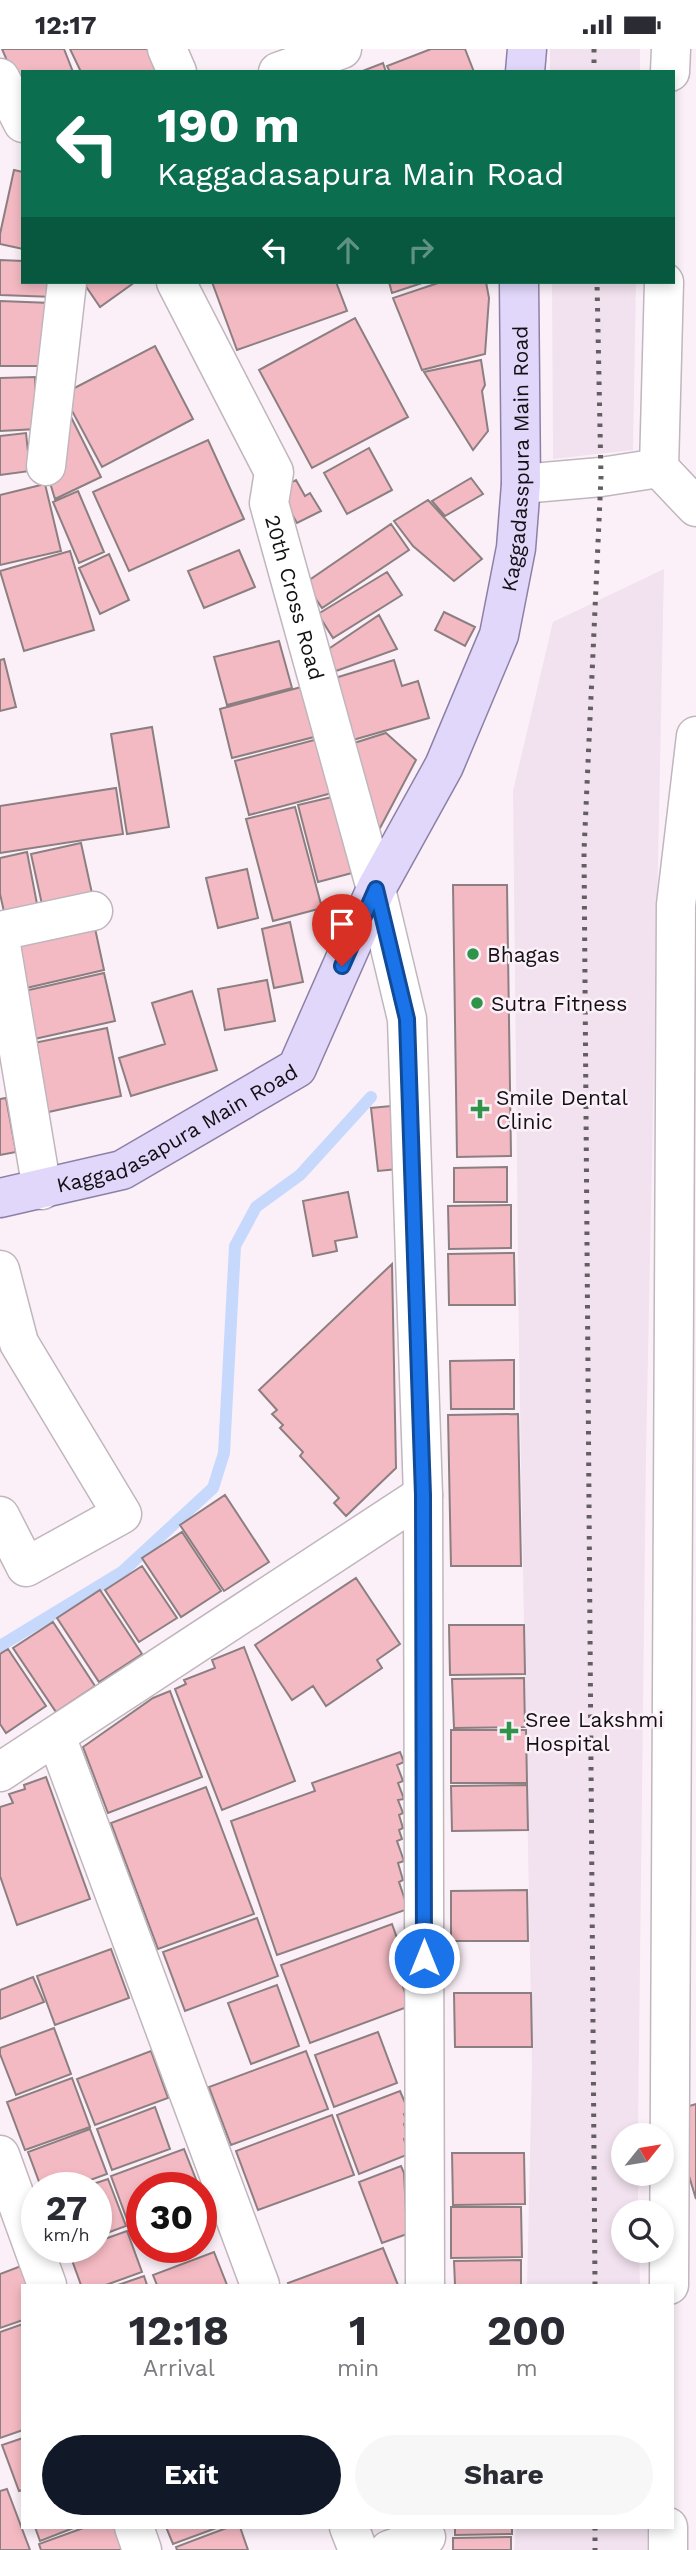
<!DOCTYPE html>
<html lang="en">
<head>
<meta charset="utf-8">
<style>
	:root { --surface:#fff; --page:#f7f7f7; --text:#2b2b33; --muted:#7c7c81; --accent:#111827 }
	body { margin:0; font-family:"Work Sans",sans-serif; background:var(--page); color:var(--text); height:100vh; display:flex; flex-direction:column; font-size:26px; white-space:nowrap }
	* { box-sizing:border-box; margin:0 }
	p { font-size:23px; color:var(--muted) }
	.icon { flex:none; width:38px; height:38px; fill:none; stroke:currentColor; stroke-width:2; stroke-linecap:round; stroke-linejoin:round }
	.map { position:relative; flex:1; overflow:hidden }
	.panel { position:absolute; left:21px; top:2235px; width:653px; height:245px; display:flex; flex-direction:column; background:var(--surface); border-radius:0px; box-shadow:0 4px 10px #0003 }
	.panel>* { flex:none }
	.hud { position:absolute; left:21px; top:21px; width:654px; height:214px; border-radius:0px; box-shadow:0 4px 10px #0003; background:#0b6e4f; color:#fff; overflow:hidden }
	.needle { width:46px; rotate:60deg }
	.tools { position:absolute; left:611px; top:2074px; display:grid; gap:14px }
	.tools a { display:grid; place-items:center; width:63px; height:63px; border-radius:50%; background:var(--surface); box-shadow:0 4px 10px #0003; font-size:35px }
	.speed { position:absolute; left:21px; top:2123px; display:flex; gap:14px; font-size:35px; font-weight:700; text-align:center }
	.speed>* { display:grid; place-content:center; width:91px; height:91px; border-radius:50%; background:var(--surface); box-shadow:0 4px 10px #0003; line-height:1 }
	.speed small { font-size:18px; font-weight:400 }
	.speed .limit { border:10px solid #d22; background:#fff; color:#111 }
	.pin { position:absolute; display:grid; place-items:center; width:60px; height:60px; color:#fff; margin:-72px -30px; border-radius:50% 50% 50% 0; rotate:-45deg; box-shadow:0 0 7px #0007 }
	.pin .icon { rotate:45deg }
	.me { position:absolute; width:77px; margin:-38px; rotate:0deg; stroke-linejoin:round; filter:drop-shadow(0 0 5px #0008) }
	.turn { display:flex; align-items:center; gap:24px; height:147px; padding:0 21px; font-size:32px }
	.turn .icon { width:91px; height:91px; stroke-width:2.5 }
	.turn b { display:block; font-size:49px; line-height:60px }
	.lanes { display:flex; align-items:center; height:66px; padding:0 21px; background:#0003; justify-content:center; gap:35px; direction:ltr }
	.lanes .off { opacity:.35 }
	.eta { display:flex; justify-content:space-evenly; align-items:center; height:119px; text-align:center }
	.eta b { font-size:42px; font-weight:700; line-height:49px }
	.primary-button { display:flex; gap:14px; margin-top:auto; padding:14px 21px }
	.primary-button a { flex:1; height:80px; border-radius:42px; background:var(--accent); color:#fff; font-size:28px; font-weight:700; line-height:80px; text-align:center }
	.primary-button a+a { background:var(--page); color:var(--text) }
	.status { display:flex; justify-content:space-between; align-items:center; height:49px; padding:0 35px; background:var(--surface); direction:ltr }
	.status svg { height:19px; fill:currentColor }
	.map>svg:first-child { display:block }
	.built { fill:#f2e2ef }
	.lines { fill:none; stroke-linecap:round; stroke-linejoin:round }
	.stream { stroke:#c6d9fd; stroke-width:12 }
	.building { fill:#f4bac3; stroke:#8c7f81; stroke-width:2 }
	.minor-casing { stroke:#c0b6bd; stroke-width:41 }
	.major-casing { stroke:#8c80a7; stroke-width:41 }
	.minor { stroke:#fff; stroke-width:38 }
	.major { stroke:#e1d7fa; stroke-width:38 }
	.rail { stroke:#635e62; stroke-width:5; stroke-dasharray:3.5 7; stroke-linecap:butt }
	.route-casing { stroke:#114b97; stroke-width:18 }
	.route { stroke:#1a73e8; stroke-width:12 }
	.poi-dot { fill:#2f9348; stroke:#fbf0f8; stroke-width:2.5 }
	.labels { text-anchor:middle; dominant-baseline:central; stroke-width:5; stroke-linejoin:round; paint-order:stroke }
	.street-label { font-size:21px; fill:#131013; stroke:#fbf0f8 }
	.poi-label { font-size:21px; fill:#131013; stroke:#fbf0f8; text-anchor:start }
</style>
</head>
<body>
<div class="status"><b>12:17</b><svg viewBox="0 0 49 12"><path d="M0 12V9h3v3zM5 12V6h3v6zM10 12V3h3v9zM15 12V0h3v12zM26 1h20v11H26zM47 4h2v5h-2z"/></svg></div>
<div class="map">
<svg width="696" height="2501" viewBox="0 0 696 2501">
	<rect width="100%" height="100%" fill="#fbf0f8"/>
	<!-- built -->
	<path class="built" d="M550 0H640V23H550Z
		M552 233H636L633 401 553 410Z
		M664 520 646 1407 638 2086H623V2124L638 2125V2163H623V2202H639L640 2236H527L532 2018 519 1303 513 742 553 573Z
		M516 2478H647V2501H514Z"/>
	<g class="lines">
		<!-- stream -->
		<path class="stream" d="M0 1597 122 1523 213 1439 224 1404 235 1197 256 1158 300 1126 371 1048"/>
	</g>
	<!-- building -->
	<path class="building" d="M2 0H64L73 23H23L22 46Z
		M70 0H154L166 23H81Z
		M431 0H465L474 23H390L387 17Z
		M383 14 386 23H360Z
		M14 121 23 123V200L0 195V185Z
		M0 211 23 212V233H55L54 248 0 246Z
		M83 233H135L100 258Z
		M212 233H336L347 262 237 301Z
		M389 233H425L392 244Z
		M441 233H486L489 249 485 305 422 321 393 249Z
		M0 252 51 254 43 317H0Z
		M355 269 408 368 312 419 259 321Z
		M155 297 193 370 102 418 63 345Z
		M481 311 485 336 482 342 488 382 473 401 424 323Z
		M35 328 37 380 0 382V329Z
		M61 348 101 428 55 450 47 424Z
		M26 384 30 422 0 426V387Z
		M208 391 244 470 129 522 93 443Z
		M369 399 392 441 347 465 324 424Z
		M471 429 483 445 445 467 432 452Z
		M296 431 305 447 310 444 321 462 297 474 278 441Z
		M45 435 61 502 0 516V446Z
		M78 442 104 503 79 514 53 453Z
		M428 451 482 510 454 532 413 497 394 472Z
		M391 475 409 501 322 559 305 534Z
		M239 501 255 538 204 559 188 522Z
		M70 502 94 581 24 602 0 522Z
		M109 505 129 551 100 565 79 519Z
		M387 523 402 546 333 589 318 565Z
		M444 563 475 578 465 597 435 581Z
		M379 566 397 600 336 622 324 603Z
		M279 592 292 639 227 656 214 608Z
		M4 610 16 658 0 662V611Z
		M394 611 402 637 418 632 429 669 353 691 335 629Z
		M305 637 318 687 232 709 220 660Z
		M152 678 169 778 127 785 111 685Z
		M386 684 416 711 380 779 375 778 351 695Z
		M318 690 332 744 249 766 235 712Z
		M116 739 123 785 0 804V757Z
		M332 748 352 824 318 833 298 756Z
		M295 758 322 859 273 872 246 770Z
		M81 794 93 849 43 860 31 805Z
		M27 803 38 860 5 867 0 845V809Z
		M247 820 258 869 218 879 206 829Z
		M453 836H507L511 1107 457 1108Z
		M93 870 104 921 22 940 9 888Z
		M290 873 303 933 274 939 262 880Z
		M104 924 115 972 30 991 20 943Z
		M267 931 275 972 225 981 218 940Z
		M192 942 217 1021 131 1047 119 1009 165 995 152 954Z
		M107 979 121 1047 44 1064 29 995Z
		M6 1049 16 1103 0 1106V1050Z
		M391 1057 398 1120 378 1122 371 1059Z
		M507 1118V1153H454V1119Z
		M348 1143 357 1188 335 1192 337 1202 313 1207 303 1152Z
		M511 1156V1199L449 1200 448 1157Z
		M514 1204 515 1256H449L448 1205Z
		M392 1215 396 1419 346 1467 334 1454 339 1449 300 1407 303 1403 280 1379 283 1376 272 1365 277 1361 259 1341Z
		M514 1311V1360H451L450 1312Z
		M518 1365 521 1517H451L448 1366Z
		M225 1446 269 1513 224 1542 180 1476Z
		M182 1483 221 1542 181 1568 142 1509Z
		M142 1517 177 1569 139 1593 105 1541Z
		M356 1529 400 1595 377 1611 382 1619 326 1657 313 1637 292 1651 255 1596Z
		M100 1541 142 1605 99 1633 57 1569Z
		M53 1573 95 1637 56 1663 13 1599Z
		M449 1576H524L525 1625 450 1626Z
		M244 1598 295 1732 222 1761 175 1640 186 1635 184 1631 215 1619 212 1611Z
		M8 1600 46 1657 6 1684 0 1675V1605Z
		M524 1629 525 1678 454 1679 452 1630Z
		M170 1642 202 1728 108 1764 83 1698 153 1649Z
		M451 1681H526L527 1734H451Z
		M400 1703 404 1713 397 1716 403 1732 398 1734 404 1750 398 1751 403 1764 399 1766 403 1779 399 1781 402 1790 397 1792 404 1812 398 1814 403 1831 399 1833 408 1860 277 1906 231 1772 315 1742 312 1734Z
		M46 1728 90 1850 17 1876 0 1827V1758L13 1754 9 1745 25 1740 24 1736Z
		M527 1736 528 1781 452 1782 451 1737Z
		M206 1738 254 1865 158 1900 111 1774Z
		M527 1841 528 1892H451V1842Z
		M257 1869 278 1927 185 1962 163 1903Z
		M392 1875 413 1934 403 1938 410 1957 310 1994 281 1916Z
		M111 1900 129 1949 55 1976 37 1927Z
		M33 1928 44 1953 0 1970V1941Z
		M277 1936 299 1997 251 2015 228 1954Z
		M454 1944H531L532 1998H455Z
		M54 1979 71 2025 16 2046 0 2005V1999Z
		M378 1983 397 2034 334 2058 315 2006Z
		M151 2002 168 2049 95 2076 77 2030Z
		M306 2002 328 2060 231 2096 209 2038Z
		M72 2029 90 2078 25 2101 7 2053Z
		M400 2042 409 2063 404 2065 407 2073 404 2075 408 2088 404 2090 409 2105 359 2125 337 2066Z
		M696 2055V2150L689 2127 686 2058Z
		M155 2058 170 2100 112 2121 97 2080Z
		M332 2066 354 2126 258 2161 236 2102Z
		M90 2080 107 2125 71 2138H41L28 2103Z
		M184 2100 199 2138H142V2172L129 2176 111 2127Z
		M452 2104H524L525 2155 453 2156Z
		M401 2117 404 2124 407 2185 382 2194 359 2133Z
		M108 2130 126 2177 96 2188V2138H84Z
		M451 2158H521L522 2208 451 2209Z
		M127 2182 142 2223 106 2236H81L69 2203 83 2198H96V2193Z
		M383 2199 398 2236H289L288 2234Z
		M214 2203 227 2236H157L153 2226Z
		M521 2211V2236H455L454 2212Z
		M21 2217 28 2236H23V2271L0 2279V2225Z
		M144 2227 147 2236H118Z
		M23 2275V2381L0 2389V2283Z
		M23 2389V2441L19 2442 2 2396Z
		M7 2440 30 2501H0V2442Z
		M35 2478H76L40 2492Z
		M86 2478H121L129 2501H41L39 2495Z
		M166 2478H219L173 2495Z
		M229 2478H240L248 2501H177L176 2498Z
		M455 2478H512V2485L455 2486Z
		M511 2488V2501H453V2489Z"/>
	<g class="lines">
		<defs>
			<g id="minor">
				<path d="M167 0 177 23"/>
				<path d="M278 23 342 0"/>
				<path d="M670 23 671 0"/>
				<path d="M0 29 23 74"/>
				<path id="s1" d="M176 233 274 423 269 454 376 840 407 970 423 1446 425 2236"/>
				<path d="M664 233 659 419 696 458"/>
				<path d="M46 417 67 233"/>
				<path d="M521 435 601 428 659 419"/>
				<path d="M0 882 93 862"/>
				<path d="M0 890 42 1141"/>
				<path d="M0 1221 19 1294 122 1465 26 1518 0 1467"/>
				<path d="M56 1687 260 2236"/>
				<path d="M0 1723 423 1446"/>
				<path d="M0 2106 47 2236"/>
				<path d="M669 2236 676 856 696 687"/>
				<path d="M134 2478 142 2501"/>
				<path d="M349 2478 358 2501"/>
				<path d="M389 2501 426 2488"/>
				<path d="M668 2501V2478"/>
			</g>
			<g id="major">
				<path d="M525 23 527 0"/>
				<path id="s2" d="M0 1149 122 1121 297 1019 376 840 444 717 499 586 516 499 521 435 519 233"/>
			</g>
		</defs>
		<!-- minor casing -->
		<use href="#minor" class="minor-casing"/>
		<!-- major casing -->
		<use href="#major" class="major-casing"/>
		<!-- minor -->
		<use href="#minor" class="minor"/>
		<!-- major -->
		<use href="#major" class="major"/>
		<!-- rail -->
		<path class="rail" d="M594 0V23
			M595 2236 584 802 601 428 597 233
			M595 2478V2501"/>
	</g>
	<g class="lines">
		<defs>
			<path id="route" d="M342 917 376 840 407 970 423 1446 424 1909"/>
		</defs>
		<!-- route casing -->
		<use href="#route" class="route-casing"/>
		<!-- route -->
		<use href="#route" class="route"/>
	</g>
	<!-- markers -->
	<g class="poi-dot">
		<circle cx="473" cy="905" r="7"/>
		<circle cx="477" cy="954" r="7"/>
		<path d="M476.5 1049.5h7v7h7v7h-7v7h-7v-7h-7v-7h7z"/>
		<path d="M505.5 1671.5h7v7h7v7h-7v7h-7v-7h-7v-7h7z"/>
	</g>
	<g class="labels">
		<!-- street labels -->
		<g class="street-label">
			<text stroke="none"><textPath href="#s2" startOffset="984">Kaggadasspura Main Road</textPath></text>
			<text stroke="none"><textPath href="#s1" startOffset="343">20th Cross Road</textPath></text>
			<text stroke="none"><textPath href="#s2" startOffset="192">Kaggadasapura Main Road</textPath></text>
		</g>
		<!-- poi labels -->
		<g class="poi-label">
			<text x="487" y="905">Bhagas</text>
			<text x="491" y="954">Sutra Fitness</text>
			<text x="496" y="1048">Smile Dental<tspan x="496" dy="24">Clinic</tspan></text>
			<text x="525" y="1670">Sree Lakshmi<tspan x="525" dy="24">Hospital</tspan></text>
		</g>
	</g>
</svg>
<div class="tools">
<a><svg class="needle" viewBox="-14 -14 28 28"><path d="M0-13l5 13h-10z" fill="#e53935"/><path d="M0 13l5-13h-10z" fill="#7c7c81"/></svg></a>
<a><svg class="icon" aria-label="search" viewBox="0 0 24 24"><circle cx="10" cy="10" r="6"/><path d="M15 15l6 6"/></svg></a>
</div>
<div class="speed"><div>27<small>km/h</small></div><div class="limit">30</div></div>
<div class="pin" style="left:342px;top:917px;background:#d93025"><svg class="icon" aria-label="arrive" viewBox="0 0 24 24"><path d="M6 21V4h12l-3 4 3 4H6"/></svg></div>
<svg class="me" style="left:424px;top:1909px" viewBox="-20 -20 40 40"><circle r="17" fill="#1a73e8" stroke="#fff" stroke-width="3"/><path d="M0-11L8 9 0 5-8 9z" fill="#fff"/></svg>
<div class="hud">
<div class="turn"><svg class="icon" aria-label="left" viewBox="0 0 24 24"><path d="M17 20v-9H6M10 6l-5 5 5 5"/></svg><div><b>190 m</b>Kaggadasapura Main Road</div></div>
<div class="lanes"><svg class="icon" aria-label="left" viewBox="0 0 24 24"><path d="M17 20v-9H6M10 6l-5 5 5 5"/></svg><svg class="icon off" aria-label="ahead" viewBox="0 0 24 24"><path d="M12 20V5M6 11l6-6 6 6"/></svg><svg class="icon off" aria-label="right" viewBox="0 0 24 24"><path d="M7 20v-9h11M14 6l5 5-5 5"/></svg></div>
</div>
<section class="panel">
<div class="eta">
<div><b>12:18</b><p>Arrival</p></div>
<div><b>1</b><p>min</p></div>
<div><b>200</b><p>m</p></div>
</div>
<div class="primary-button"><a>Exit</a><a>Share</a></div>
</section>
</div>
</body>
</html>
